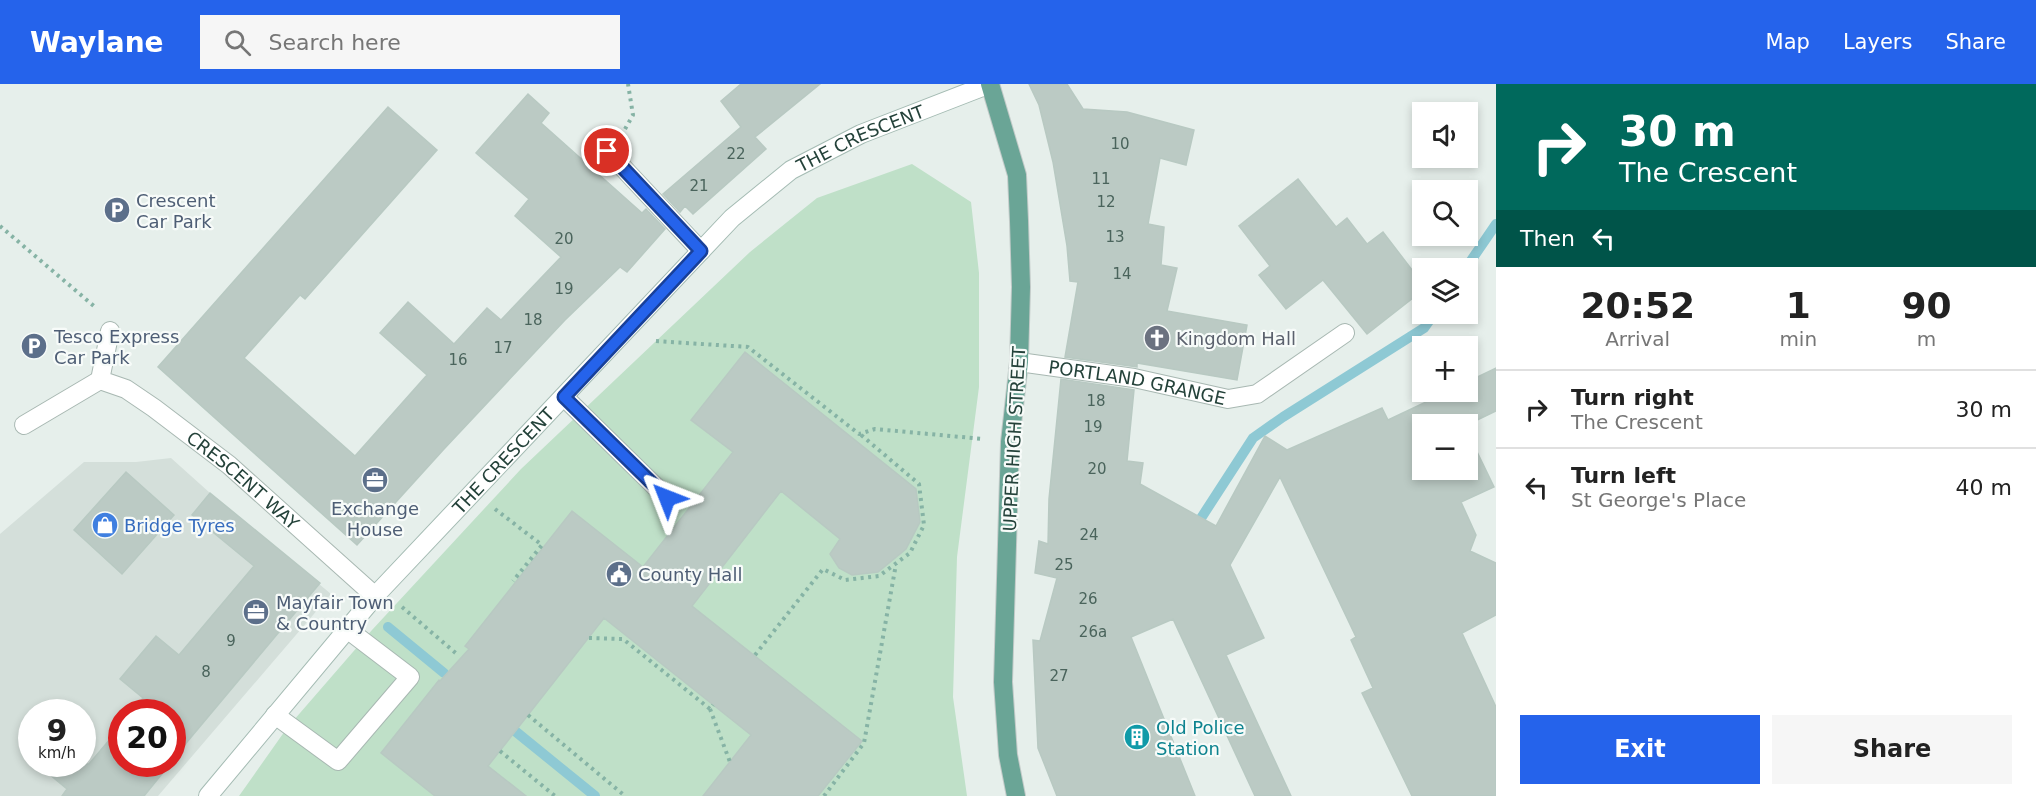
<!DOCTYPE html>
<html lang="en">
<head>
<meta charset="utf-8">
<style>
	:root { --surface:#fff; --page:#f6f6f6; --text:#222; --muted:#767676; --line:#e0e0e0; --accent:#2563eb }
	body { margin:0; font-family:"DejaVu Sans",sans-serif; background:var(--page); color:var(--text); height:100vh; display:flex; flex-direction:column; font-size:22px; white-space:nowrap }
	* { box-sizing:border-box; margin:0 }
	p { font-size:20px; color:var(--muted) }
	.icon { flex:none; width:33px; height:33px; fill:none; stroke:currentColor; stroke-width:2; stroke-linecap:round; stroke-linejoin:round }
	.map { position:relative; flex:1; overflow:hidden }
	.details { display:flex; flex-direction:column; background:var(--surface); width:540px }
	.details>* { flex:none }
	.banner { background:#00695c; color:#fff; overflow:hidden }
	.controls { position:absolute; left:1412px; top:18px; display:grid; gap:12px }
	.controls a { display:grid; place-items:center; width:66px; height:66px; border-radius:0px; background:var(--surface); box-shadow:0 3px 9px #0003; font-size:30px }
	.speed { position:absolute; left:18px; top:615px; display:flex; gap:12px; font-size:30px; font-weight:700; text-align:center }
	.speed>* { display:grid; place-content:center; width:78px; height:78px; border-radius:50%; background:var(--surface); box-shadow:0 3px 9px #0003; line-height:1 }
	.speed small { font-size:15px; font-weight:400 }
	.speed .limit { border:9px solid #d22; background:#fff; color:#111 }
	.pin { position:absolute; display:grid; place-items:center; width:51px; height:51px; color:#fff; margin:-26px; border:3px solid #fff; border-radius:50%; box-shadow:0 2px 6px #0007 }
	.me { position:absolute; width:66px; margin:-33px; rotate:315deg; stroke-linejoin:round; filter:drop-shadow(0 0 4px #0008) }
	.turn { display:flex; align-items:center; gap:21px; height:126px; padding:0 24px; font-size:27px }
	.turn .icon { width:78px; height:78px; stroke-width:2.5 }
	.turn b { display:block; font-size:42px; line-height:51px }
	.then { display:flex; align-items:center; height:57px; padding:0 24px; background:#0003; gap:12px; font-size:22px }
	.eta { display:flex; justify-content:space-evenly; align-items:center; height:102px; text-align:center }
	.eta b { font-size:36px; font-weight:600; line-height:42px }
	.action { display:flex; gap:12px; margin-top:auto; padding:12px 24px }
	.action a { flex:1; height:69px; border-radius:0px; background:var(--accent); color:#fff; font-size:24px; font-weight:600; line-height:69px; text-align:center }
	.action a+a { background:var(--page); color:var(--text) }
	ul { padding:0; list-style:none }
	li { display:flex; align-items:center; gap:18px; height:78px; padding:0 24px; border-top:2px solid var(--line) }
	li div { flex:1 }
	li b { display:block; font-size:22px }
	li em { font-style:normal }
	header { display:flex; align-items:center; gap:36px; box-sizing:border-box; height:84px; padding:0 30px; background:var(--accent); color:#fff }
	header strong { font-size:28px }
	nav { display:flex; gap:33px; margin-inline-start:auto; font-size:21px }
	.search { width:420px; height:54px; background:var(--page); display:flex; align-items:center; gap:15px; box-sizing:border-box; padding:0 21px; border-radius:0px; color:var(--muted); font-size:22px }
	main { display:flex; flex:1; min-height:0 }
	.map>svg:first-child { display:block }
	.built { fill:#d4dfda; fill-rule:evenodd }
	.green { fill:#bfe0c8 }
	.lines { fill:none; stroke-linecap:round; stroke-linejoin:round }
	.stream { stroke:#8ec9d4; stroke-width:10 }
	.building { fill:#bbcac4; stroke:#b8c9c2; stroke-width:1.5 }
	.lane-casing { stroke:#a8b8b2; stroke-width:20 }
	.street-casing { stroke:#a8b8b2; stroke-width:20 }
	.secondary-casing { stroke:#a4bbb3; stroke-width:20 }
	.primary-casing { stroke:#c2cac8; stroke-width:20 }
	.path { stroke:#86b3a5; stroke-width:4; stroke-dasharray:3 4.5; stroke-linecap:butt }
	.lane { stroke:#fff; stroke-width:18 }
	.street { stroke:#fff; stroke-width:18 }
	.secondary { stroke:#fff; stroke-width:18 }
	.primary { stroke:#6aa596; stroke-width:18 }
	.route-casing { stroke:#184099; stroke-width:15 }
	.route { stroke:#2563eb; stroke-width:10 }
	.labels { text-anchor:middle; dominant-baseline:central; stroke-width:4.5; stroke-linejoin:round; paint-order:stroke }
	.number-label { font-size:15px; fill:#4a645c }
	.street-label { font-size:18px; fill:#24423a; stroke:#f7fbf9 }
	.service-label { font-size:18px; fill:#4e5e75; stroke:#f7fbf9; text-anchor:start }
	.worship-label { font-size:18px; fill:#5b616d; stroke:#f7fbf9; text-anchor:start }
	.shop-label { font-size:18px; fill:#366cbe; stroke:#f7fbf9; text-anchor:start }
	.culture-label { font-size:18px; fill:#0d838f; stroke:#f7fbf9; text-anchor:start }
</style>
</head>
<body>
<header>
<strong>Waylane</strong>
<div class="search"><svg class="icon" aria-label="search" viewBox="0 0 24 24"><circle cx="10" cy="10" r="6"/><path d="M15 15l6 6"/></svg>Search here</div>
<nav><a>Map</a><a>Layers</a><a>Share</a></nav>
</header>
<main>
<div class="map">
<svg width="1496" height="712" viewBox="0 0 1496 712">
	<rect width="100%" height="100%" fill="#e6efeb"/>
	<!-- built -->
	<path class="built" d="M171 374 210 409 331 510 158 712H0V450L84 378H136ZM32 628H82V680H32ZM122 628H172V680H122Z"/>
	<!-- green -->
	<path class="green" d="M912 80 971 118 979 189V303L957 473 953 613 967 712H239L287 644 372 546 521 385 750 168 817 114Z"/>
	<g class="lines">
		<!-- stream -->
		<path class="stream" d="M1466 184 1496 140
			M1194 445 1253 354 1283 333 1424 244 1434 230
			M388 543 444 589
			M515 647 595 712"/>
	</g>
	<!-- building -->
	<path class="building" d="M741 0H820L755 53 766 65 693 130 685 122 680 128 663 110 741 43 721 17Z
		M1029 0H1067L1083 25 1127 28 1194 46 1186 81 1160 74 1148 140 1164 143 1161 181 1177 184 1167 227 1247 241 1237 296 1137 279V283L1065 273 1078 198 1070 197 1067 162 1053 78 1039 21Z
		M528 10 549 29 541 39 642 129 646 125 665 145 627 188 620 183 565 236 444 365 357 461 158 283 388 23 437 66 305 215 300 211 244 274 355 372 427 291 380 249 408 218 454 260 487 224 501 236 561 173 515 132 529 115 476 69Z
		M1298 95 1336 143 1347 134 1367 160 1383 148 1422 199V207L1367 250 1323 196 1286 225 1259 191 1270 182 1239 142Z
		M745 268 916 405 920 438 906 465 878 488 852 491 839 484 830 470 840 455 781 407 692 522 862 657 818 712H703L751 651 604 534 488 682 526 712H435L381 669 439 596 440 597 469 565 465 562 572 427 643 483 733 368 691 336Z
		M1496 284V327L1467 341 1422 340V386H1467V347L1494 403 1461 418 1476 451 1470 467 1496 479V531L1462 549 1496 623V712H1412L1362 609 1373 604 1351 556 1356 553 1280 393 1230 481 1264 554 1226 571 1291 712H1255L1173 535 1131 553 1195 712H1057L1038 664 1033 556 1040 557 1057 494 1035 489 1039 457 1048 460 1049 415 1061 295 1134 306 1127 377 1143 379 1140 400 1216 442 1265 352 1287 366 1382 324 1388 336 1447 308H1467V298Z
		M126 388 174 431 122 490 74 446Z
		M210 409 320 499 172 676V628H131L143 614 120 595 156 552 179 571 254 482 192 431Z
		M122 641V680H170L144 712H62L67 705 37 680H89Z"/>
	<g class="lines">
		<defs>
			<g id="lane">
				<path d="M598 57 701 167"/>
				<path id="s1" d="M1019 278 1134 294 1228 315 1257 310 1345 249"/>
				<path d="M564 313 667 414"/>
				<path d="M275 631 338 677 410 593 347 545"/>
			</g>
			<g id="street">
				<path id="s2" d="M110 247 100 296 126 305 154 324 229 381 375 512"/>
				<path d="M24 341 100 296"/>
			</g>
			<g id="secondary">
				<path id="s3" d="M208 712 375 512 732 134 791 86 861 50 990 0"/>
			</g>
			<path id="primary" d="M990 0 1017 91 1019 137 1021 203 1019 278 1010 358 1003 598 1008 671 1016 712"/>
		</defs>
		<!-- lane casing -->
		<use href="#lane" class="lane-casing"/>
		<!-- street casing -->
		<use href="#street" class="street-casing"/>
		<!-- secondary casing -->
		<use href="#secondary" class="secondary-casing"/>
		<!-- primary casing -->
		<use href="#primary" class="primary-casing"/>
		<!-- path -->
		<path class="path" d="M625 45 633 31 628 0
			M0 142 95 223
			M656 257 748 263 859 350 875 345 983 355
			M495 425 542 461 513 497
			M402 523 458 571
			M589 554 623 555 710 625 713 621
			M755 571 823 485 845 496 879 492 910 469 924 441 919 400 860 350
			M710 625 730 678
			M528 631 625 712
			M500 667 555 712
			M824 712 864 659 896 480"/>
		<!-- lane -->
		<use href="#lane" class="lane"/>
		<!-- street -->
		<use href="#street" class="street"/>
		<!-- secondary -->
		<use href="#secondary" class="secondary"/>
		<!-- primary -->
		<use href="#primary" class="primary"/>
	</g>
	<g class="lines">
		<defs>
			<path id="route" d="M607 67 701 167 564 313 667 414"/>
		</defs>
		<!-- route casing -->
		<use href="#route" class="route-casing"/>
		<!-- route -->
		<use href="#route" class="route"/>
	</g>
	<!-- icons -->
	<defs>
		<symbol id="parking-disc" viewBox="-11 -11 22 22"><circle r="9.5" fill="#5c6f8a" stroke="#f7fbf9"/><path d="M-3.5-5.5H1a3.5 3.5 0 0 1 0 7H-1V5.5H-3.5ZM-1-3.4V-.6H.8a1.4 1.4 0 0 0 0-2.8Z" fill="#fff"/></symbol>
		<symbol id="church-disc" viewBox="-11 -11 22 22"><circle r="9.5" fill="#6b7280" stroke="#f7fbf9"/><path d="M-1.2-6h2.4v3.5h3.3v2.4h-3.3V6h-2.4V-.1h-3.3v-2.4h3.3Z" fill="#fff"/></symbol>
		<symbol id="office-disc" viewBox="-11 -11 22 22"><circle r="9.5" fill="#5c6f8a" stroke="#f7fbf9"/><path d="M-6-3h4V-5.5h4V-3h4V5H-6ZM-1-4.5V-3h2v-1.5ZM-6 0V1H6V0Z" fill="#fff"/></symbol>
		<symbol id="shop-disc" viewBox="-11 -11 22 22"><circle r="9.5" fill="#3f7fe0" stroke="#f7fbf9"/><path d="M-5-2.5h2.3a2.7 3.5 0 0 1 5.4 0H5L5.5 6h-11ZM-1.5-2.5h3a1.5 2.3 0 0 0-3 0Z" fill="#fff"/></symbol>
		<symbol id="civic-disc" viewBox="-11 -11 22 22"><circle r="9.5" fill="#5c6f8a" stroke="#f7fbf9"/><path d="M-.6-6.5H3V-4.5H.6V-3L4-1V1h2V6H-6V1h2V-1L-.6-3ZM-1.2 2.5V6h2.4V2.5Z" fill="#fff"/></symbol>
		<symbol id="building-disc" viewBox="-11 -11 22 22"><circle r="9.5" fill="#0f9aa8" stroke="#f7fbf9"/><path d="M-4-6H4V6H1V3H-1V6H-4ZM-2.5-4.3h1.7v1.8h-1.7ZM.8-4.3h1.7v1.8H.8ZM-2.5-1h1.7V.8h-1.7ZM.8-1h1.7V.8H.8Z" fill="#fff"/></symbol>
	</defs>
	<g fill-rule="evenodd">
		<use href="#parking-disc" x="102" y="111" width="30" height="30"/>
		<use href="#church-disc" x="1142" y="239" width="30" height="30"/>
		<use href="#parking-disc" x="19" y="247" width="30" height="30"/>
		<use href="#office-disc" x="360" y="381" width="30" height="30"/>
		<use href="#shop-disc" x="90" y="426" width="30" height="30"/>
		<use href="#civic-disc" x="604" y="475" width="30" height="30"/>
		<use href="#office-disc" x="241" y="513" width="30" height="30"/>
		<use href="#building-disc" x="1122" y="638" width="30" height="30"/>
	</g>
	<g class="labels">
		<!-- number labels -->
		<g class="number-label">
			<text x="1120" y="60">10</text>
			<text x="736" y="70">22</text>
			<text x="1101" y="95">11</text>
			<text x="699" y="102">21</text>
			<text x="1106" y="118">12</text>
			<text x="1115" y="153">13</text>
			<text x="564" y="155">20</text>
			<text x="1122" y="190">14</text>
			<text x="564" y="205">19</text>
			<text x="533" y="236">18</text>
			<text x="503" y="264">17</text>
			<text x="458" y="276">16</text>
			<text x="1096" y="317">18</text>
			<text x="1093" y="343">19</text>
			<text x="1097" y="385">20</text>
			<text x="1089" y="451">24</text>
			<text x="1064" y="481">25</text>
			<text x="1088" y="515">26</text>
			<text x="1093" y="548">26a</text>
			<text x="231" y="557">9</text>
			<text x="206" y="588">8</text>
			<text x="1059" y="592">27</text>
		</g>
		<!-- street labels -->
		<g class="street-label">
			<text stroke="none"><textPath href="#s3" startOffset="933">THE CRESCENT</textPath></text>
			<text stroke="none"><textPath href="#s1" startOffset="120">PORTLAND GRANGE</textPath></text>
			<text transform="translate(1014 355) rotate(-87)">UPPER HIGH STREET</text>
			<text stroke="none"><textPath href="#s3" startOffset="447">THE CRESCENT</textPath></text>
			<text stroke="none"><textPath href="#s2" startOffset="226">CRESCENT WAY</textPath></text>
		</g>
		<!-- service labels -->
		<g class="service-label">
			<text x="136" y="116">Crescent<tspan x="136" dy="21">Car Park</tspan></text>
			<text x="54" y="252">Tesco Express<tspan x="54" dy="21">Car Park</tspan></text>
			<text x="375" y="424" text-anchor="middle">Exchange<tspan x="375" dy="21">House</tspan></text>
			<text x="638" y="490">County Hall</text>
			<text x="276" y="518">Mayfair Town<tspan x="276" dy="21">&amp; Country</tspan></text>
		</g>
		<!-- worship labels -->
		<g class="worship-label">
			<text x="1176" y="254">Kingdom Hall</text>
		</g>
		<!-- shop labels -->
		<g class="shop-label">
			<text x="124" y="441">Bridge Tyres</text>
		</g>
		<!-- culture labels -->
		<g class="culture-label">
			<text x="1156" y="643">Old Police<tspan x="1156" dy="21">Station</tspan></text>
		</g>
	</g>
</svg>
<div class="controls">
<a><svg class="icon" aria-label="sound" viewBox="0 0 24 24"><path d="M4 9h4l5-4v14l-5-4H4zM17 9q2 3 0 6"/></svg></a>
<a><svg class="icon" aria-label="search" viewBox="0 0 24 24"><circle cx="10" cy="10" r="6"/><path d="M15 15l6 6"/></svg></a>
<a><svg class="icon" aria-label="layers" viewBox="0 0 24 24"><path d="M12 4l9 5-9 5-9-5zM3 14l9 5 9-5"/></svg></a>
<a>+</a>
<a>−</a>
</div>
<div class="speed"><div>9<small>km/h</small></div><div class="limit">20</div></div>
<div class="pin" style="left:607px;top:67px;background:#d93025"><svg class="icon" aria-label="arrive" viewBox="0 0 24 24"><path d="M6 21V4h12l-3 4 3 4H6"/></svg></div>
<svg class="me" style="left:667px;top:414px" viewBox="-20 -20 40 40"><path d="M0-17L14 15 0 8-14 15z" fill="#2563eb" stroke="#fff" stroke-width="4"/></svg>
</div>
<section class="details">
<div class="banner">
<div class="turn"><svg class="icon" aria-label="right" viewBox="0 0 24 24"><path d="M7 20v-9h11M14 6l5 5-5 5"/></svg><div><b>30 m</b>The Crescent</div></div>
<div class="then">Then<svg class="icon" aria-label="left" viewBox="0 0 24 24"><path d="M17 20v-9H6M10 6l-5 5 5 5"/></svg></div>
</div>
<div class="eta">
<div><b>20:52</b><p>Arrival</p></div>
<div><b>1</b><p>min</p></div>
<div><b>90</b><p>m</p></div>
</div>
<ul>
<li><svg class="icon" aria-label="right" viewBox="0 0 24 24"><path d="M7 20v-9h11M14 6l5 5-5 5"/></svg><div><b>Turn right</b><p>The Crescent</p></div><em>30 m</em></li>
<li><svg class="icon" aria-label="left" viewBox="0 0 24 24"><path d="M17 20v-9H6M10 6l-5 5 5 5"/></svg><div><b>Turn left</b><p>St George's Place</p></div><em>40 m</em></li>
</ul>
<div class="action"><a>Exit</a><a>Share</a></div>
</section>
</main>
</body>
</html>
